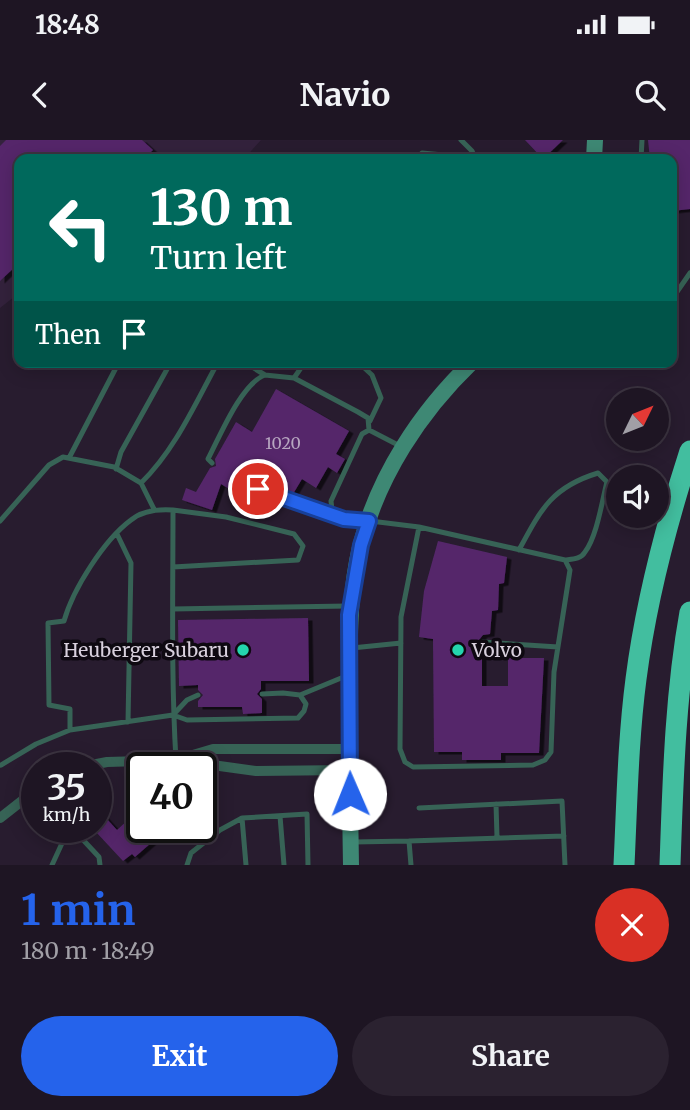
<!DOCTYPE html>
<html lang="en">
<head>
<meta charset="utf-8">
<style>
	:root { --surface:#1e1523; --page:#2b2230; --text:#f1f3f6; --muted:#a19fa6; --line:#3c3441; --accent:#2563eb }
	body { margin:0; font-family:Merriweather,serif; background:var(--page); color:var(--text); height:100vh; display:flex; flex-direction:column; font-size:26px; white-space:nowrap }
	* { box-sizing:border-box; margin:0 }
	p { font-size:23px; color:var(--muted) }
	.icon { flex:none; width:38px; height:38px; fill:none; stroke:currentColor; stroke-width:2; stroke-linecap:round; stroke-linejoin:round }
	.map { position:relative; height:725px; overflow:hidden }
	.side { display:flex; flex-direction:column; background:var(--surface); flex:1 }
	.side>* { flex:none }
	.guide { position:absolute; left:14px; top:14px; width:663px; height:214px; border-radius:14px; box-shadow:0 4px 18px #0003,0 0 0 2px var(--line); background:#00695c; color:#fff; overflow:hidden }
	.needle { width:46px; rotate:47deg }
	.buttons { position:absolute; left:606px; top:248px; display:grid; gap:14px }
	.buttons a { display:grid; place-items:center; width:63px; height:63px; border-radius:50%; background:var(--surface); box-shadow:0 4px 18px #0003,0 0 0 2px var(--line); font-size:35px }
	.speed { position:absolute; left:21px; top:612px; display:flex; gap:14px; font-size:35px; font-weight:700; text-align:center }
	.speed>* { display:grid; place-content:center; width:91px; height:91px; border-radius:50%; background:var(--surface); box-shadow:0 4px 18px #0003,0 0 0 2px var(--line); line-height:1 }
	.speed small { font-size:18px; font-weight:400 }
	.speed .limit { border:4px solid #111; border-radius:10px; background:#fff; color:#111 }
	.pin { position:absolute; display:grid; place-items:center; width:60px; height:60px; color:#fff; margin:-30px; border:4px solid #fff; border-radius:50%; box-shadow:0 2px 7px #0007 }
	.me { position:absolute; width:77px; margin:-38px; rotate:359deg; stroke-linejoin:round; filter:drop-shadow(0 0 5px #0008) }
	.turn { display:flex; align-items:center; gap:24px; height:147px; padding:0 21px; font-size:32px }
	.turn .icon { width:91px; height:91px; stroke-width:2.5 }
	.turn b { display:block; font-size:49px; line-height:60px }
	.then { display:flex; align-items:center; height:66px; padding:0 21px; background:#0003; gap:14px; font-size:26px }
	.round { display:grid; place-items:center; flex:none; width:74px; height:74px; border-radius:37px; background:var(--page) }
	.summary { display:flex; align-items:center; justify-content:space-between; height:119px; padding:0 21px }
	h1 { font-size:42px; font-weight:700; line-height:52px; color:var(--accent) }
	.button { display:flex; gap:14px; margin-top:auto; padding:14px 21px }
	.button a { flex:1; height:80px; border-radius:42px; background:var(--accent); color:#fff; font-size:28px; font-weight:700; line-height:80px; text-align:center }
	.button a+a { background:var(--page); color:var(--text) }
	.status { display:flex; justify-content:space-between; align-items:center; height:49px; padding:0 35px; background:var(--surface); direction:ltr }
	.status svg { height:19px; fill:currentColor }
	header { display:flex; justify-content:space-between; align-items:center; height:91px; padding:0 21px; background:var(--surface); font-size:32px; font-weight:700 }
	.map>svg:first-child { display:block }
	.built { fill:#33223c }
	.building { fill:#54276a; filter:url(#shadow) }
	.lines { fill:none; stroke-linecap:round; stroke-linejoin:round }
	.lane { stroke:#376356; stroke-width:5 }
	.street { stroke:#376356; stroke-width:10 }
	.secondary { stroke:#3e8874; stroke-width:16 }
	.highway { stroke:#42be9f; stroke-width:21 }
	.route-casing { stroke:#184099; stroke-width:18 }
	.route { stroke:#2563eb; stroke-width:12 }
	.poi-dot { fill:#24d5ae; stroke:#0e0911; stroke-width:2.5 }
	.labels { text-anchor:middle; dominant-baseline:central; stroke-width:7; stroke-linejoin:round; paint-order:stroke }
	.number-label { font-size:16px; fill:#b7a6c0 }
	.poi-label { font-size:19px; fill:#d8d0dd; stroke:#0e0911; text-anchor:end }
</style>
</head>
<body>
<div class="status"><b>18:48</b><svg viewBox="0 0 49 12"><path d="M0 12V9h3v3zM5 12V6h3v6zM10 12V3h3v9zM15 12V0h3v12zM26 1h20v11H26zM47 4h2v5h-2z"/></svg></div>
<header><svg class="icon" aria-label="back" viewBox="0 0 24 24"><path d="M15 5l-7 7 7 7"/></svg>Navio<svg class="icon" aria-label="search" viewBox="0 0 24 24"><circle cx="10" cy="10" r="6"/><path d="M15 15l6 6"/></svg></header>
<div class="map">
<svg width="690" height="725" viewBox="0 0 690 725">
	<defs>
		<filter id="shadow"><feDropShadow dx="4.5" dy="2.5" stdDeviation="0" flood-color="#0009"/></filter>
	</defs>
	<rect width="100%" height="100%" fill="#281c2f"/>
	<!-- built -->
	<path class="built" d="M0 0H261L244 19H19V153L0 168Z"/>
	<!-- building -->
	<path class="building" d="M6 0H142L153 10 143 19H19V123L0 141V6Z
		M525 0H563L543 19Z
		M648 0H690V69L672 71V19H650Z
		M276 249 349 291 336 314 345 319 337 333 328 327 316 348 302 339 293 354 264 338 263 340 251 334 239 355 221 344 212 370 182 360 186 348 196 352 210 328 216 326 215 319 236 282 252 292Z
		M438 401 507 417 504 443 499 444 498 470 492 471 490 494 483 495 478 501 482 507V546H508V518H544L539 613H501V620H462V612H434L433 499 419 497 424 451Z
		M308 478 309 541H261V549L257 554 262 559V573L243 574 242 567H198V561L203 555 198 550V545L179 546 178 480Z
		M96 667 117 690 142 667V688H168L135 717 132 714 123 721 96 692Z"/>
	<g class="lines">
		<!-- lane -->
		<path class="lane" d="M461 0 472 11 475 19
			M416 19 422 13 475 18
			M641 19 642 0
			M672 159 690 133
			M244 222 265 235 294 238 358 272 368 278 369 290
			M358 222 372 235 381 258 370 281
			M294 238 305 222
			M400 306 369 290 362 294 331 361 332 370 338 377 419 387 565 420 570 430 554 532 551 612 545 620 533 625 413 627 405 622 400 609 401 477 419 387
			M69 318 119 222
			M212 323 208 319C220 296 241 244 265 235
			M116 329 121 312 171 222
			M141 343C175 310 195 264 218 222
			M258 349 335 376
			M173 370C158 369 143 370 131 380 104 400 73 449 64 481L48 483 49 565 70 569V590L173 575
			M0 381 49 325 63 317 114 327 141 343 154 369
			M117 394 131 423 128 582
			M519 410C541 369 552 347 598 333L607 342C602 361 597 396 585 412 581 419 573 419 565 420
			M173 427 298 420 303 406 294 394 226 377 173 370C173 453 171 537 176 620
			M173 469 348 466
			M483 502 558 507
			M352 508 401 503
			M198 555 187 560 173 575 187 580 298 578 304 571 306 564 300 555 283 553 262 554
			M300 555 346 536
			M1 625 36 604 70 590
			M496 664 497 697
			M419 668 562 661 565 725
			M280 676 284 725
			M242 678 246 725
			M72 688 99 717 100 725
			M409 701 564 696
			M354 702 409 701 411 725
			M52 725 69 688
			M187 725 191 713 220 690 242 678 307 674 308 725"/>
		<!-- street -->
		<path class="street" d="M349 609H213L176 620 256 631 349 630
			M76 628 107 622 176 620
			M0 678 37 649"/>
		<!-- secondary -->
		<path class="secondary" d="M594 19 595 0
			M351 725C350 665 349 604 349 544 350 496 349 454 360 407 378 336 420 272 472 222"/>
		<!-- highway -->
		<path class="highway" d="M624 725C627 663 628 600 636 539 646 461 666 385 690 311
			M670 725C673 640 675 556 690 472"/>
	</g>
	<g class="lines">
		<defs>
			<path id="route" d="M258 349 344 379 369 381 361 405 349 475 350 654"/>
		</defs>
		<!-- route casing -->
		<use href="#route" class="route-casing"/>
		<!-- route -->
		<use href="#route" class="route"/>
	</g>
	<!-- markers -->
	<g class="poi-dot">
		<circle cx="243" cy="510" r="7"/>
		<circle cx="458" cy="510" r="7"/>
	</g>
	<g class="labels">
		<!-- number labels -->
		<g class="number-label">
			<text x="283" y="303">1020</text>
		</g>
		<!-- poi labels -->
		<g class="poi-label">
			<text x="229" y="510">Heuberger Subaru</text>
			<text x="472" y="510" text-anchor="start">Volvo</text>
		</g>
	</g>
</svg>
<div class="buttons">
<a><svg class="needle" viewBox="-14 -14 28 28"><path d="M0-13l5 13h-10z" fill="#e53935"/><path d="M0 13l5-13h-10z" fill="#a19fa6"/></svg></a>
<a><svg class="icon" aria-label="sound" viewBox="0 0 24 24"><path d="M4 9h4l5-4v14l-5-4H4zM17 9q2 3 0 6"/></svg></a>
</div>
<div class="speed"><div>35<small>km/h</small></div><div class="limit">40</div></div>
<div class="pin" style="left:258px;top:349px;background:#d93025"><svg class="icon" aria-label="arrive" viewBox="0 0 24 24"><path d="M6 21V4h12l-3 4 3 4H6"/></svg></div>
<svg class="me" style="left:350px;top:654px" viewBox="-20 -20 40 40"><circle r="19" fill="#fff"/><path d="M0-13L10 11 0 6-10 11z" fill="#2563eb"/></svg>
<div class="guide">
<div class="turn"><svg class="icon" aria-label="left" viewBox="0 0 24 24"><path d="M17 20v-9H6M10 6l-5 5 5 5"/></svg><div><b>130 m</b>Turn left</div></div>
<div class="then">Then<svg class="icon" aria-label="arrive" viewBox="0 0 24 24"><path d="M6 21V4h12l-3 4 3 4H6"/></svg></div>
</div>
</div>
<section class="side">
<div class="summary"><div><h1>1 min</h1><p>180 m · 18:49</p></div><a class="round" style="background:#d93025;color:#fff"><svg class="icon" aria-label="close" viewBox="0 0 24 24"><path d="M6 6l12 12M18 6L6 18"/></svg></a></div>
<div class="button"><a>Exit</a><a>Share</a></div>
</section>
</body>
</html>
